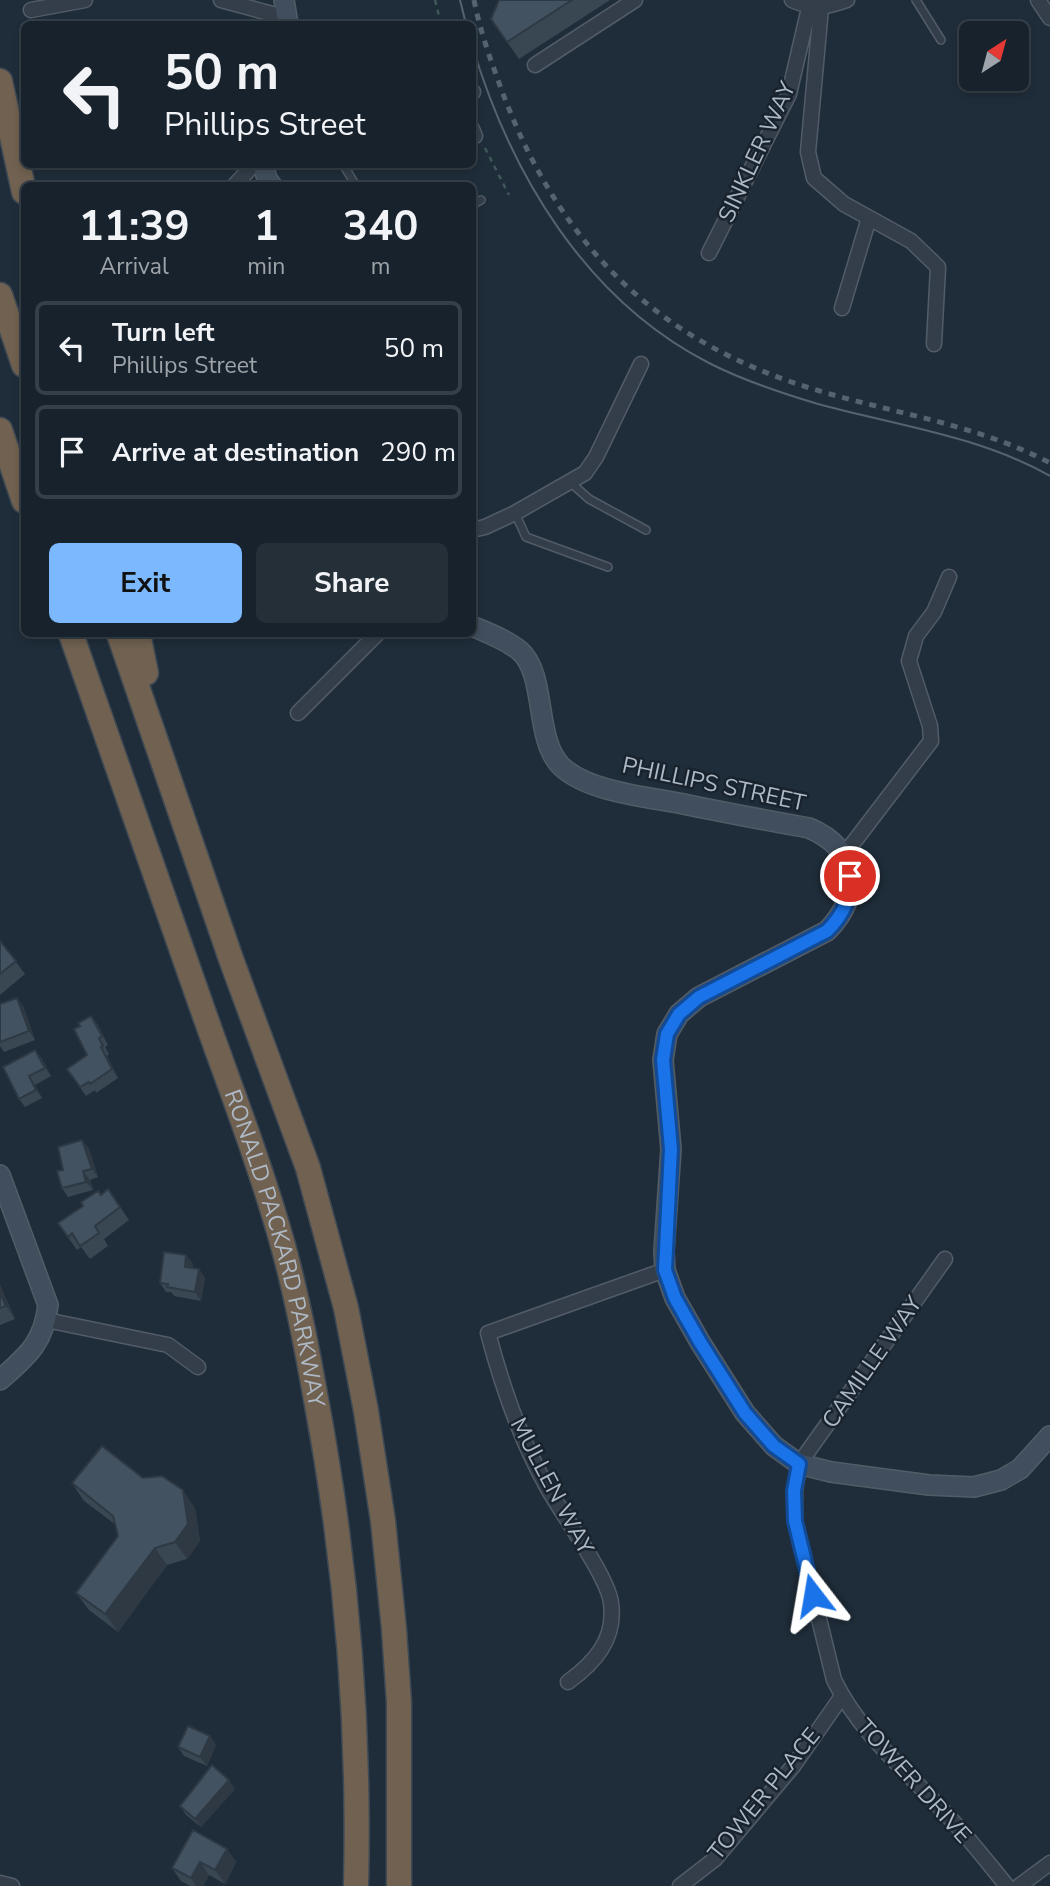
<!DOCTYPE html>
<html lang="en">
<head>
<meta charset="utf-8">
<style>
	:root { --surface:#17222c; --page:#242f38; --text:#f1f3f6; --muted:#9ea4a9; --line:#363f48; --accent:#7bb8fe }
	body { margin:0; font-family:"Nunito Sans",sans-serif; background:var(--page); color:var(--text); height:100vh; display:flex; flex-direction:column; font-size:26px; white-space:nowrap }
	* { box-sizing:border-box; margin:0 }
	p { font-size:23px; color:var(--muted) }
	.icon { flex:none; width:38px; height:38px; fill:none; stroke:currentColor; stroke-width:2; stroke-linecap:round; stroke-linejoin:round }
	.map { position:relative; flex:1; overflow:hidden }
	.drawer { position:absolute; left:21px; top:182px; width:455px; height:455px; display:flex; flex-direction:column; background:var(--surface); border-radius:10px; box-shadow:0 4px 10px #0003,0 0 0 2px var(--line) }
	.drawer>* { flex:none }
	.guide { position:absolute; left:21px; top:21px; width:455px; height:147px; border-radius:10px; box-shadow:0 4px 10px #0003,0 0 0 2px var(--line); background:#17222c; color:var(--text); overflow:hidden }
	.needle { width:46px; rotate:36deg }
	.tools { position:absolute; left:959px; top:21px; display:grid; gap:14px }
	.tools a { display:grid; place-items:center; width:70px; height:70px; border-radius:10px; background:var(--surface); box-shadow:0 4px 10px #0003,0 0 0 2px var(--line); font-size:35px }
	.pin { position:absolute; display:grid; place-items:center; width:60px; height:60px; color:#fff; margin:-30px; border:4px solid #fff; border-radius:50%; box-shadow:0 2px 7px #0007 }
	.me { position:absolute; width:77px; margin:-38px; rotate:346deg; stroke-linejoin:round; filter:drop-shadow(0 0 5px #0008) }
	.turn { display:flex; align-items:center; gap:24px; height:147px; padding:0 28px; font-size:32px }
	.turn .icon { width:91px; height:91px; stroke-width:2.5 }
	.turn b { display:block; font-size:49px; line-height:60px }
	.eta { display:flex; justify-content:space-evenly; align-items:center; height:119px; text-align:center }
	.eta b { font-size:42px; font-weight:700; line-height:49px }
	.action { display:flex; gap:14px; margin-top:auto; padding:14px 28px }
	.action a { flex:1; height:80px; border-radius:10px; background:var(--accent); color:#111; font-size:28px; font-weight:700; line-height:80px; text-align:center }
	.action a+a { background:var(--page); color:var(--text) }
	ul { padding:0; list-style:none }
	li { display:flex; align-items:center; gap:21px; height:94px; margin:0 14px 10px; padding:0 14px; border:4px solid var(--line); border-radius:10px }
	li div { flex:1 }
	li b { display:block; font-size:26px }
	li em { font-style:normal }
	.map>svg:first-child { display:block }
	.lines { fill:none; stroke-linecap:round; stroke-linejoin:round }
	.lane-casing { stroke:#515c67; stroke-width:10 }
	.street-casing { stroke:#515c67; stroke-width:17 }
	.secondary-casing { stroke:#515c67; stroke-width:22 }
	.highway-casing { stroke:#3e4954; stroke-width:27 }
	.path { stroke:#3f5758; stroke-width:2.5; stroke-dasharray:5 5; stroke-linecap:butt }
	.lane { stroke:#333e4a; stroke-width:7 }
	.street { stroke:#333e4a; stroke-width:14 }
	.secondary { stroke:#414e5d; stroke-width:19 }
	.highway { stroke:#706150; stroke-width:24 }
	.tram { stroke:#556371; stroke-width:2 }
	.rail { stroke:#556371; stroke-width:5; stroke-dasharray:7 7; stroke-linecap:butt }
	.wall { fill:#394753 }
	.shaded-wall { fill:#2e3944 }
	.building { fill:#425261; stroke:#2e3944; stroke-width:2 }
	.route-casing { stroke:#114b97; stroke-width:18 }
	.route { stroke:#1a73e8; stroke-width:12 }
	.labels { text-anchor:middle; dominant-baseline:central; stroke-width:5; stroke-linejoin:round; paint-order:stroke }
	.street-label { font-size:23px; fill:#aeb9c6; stroke:#19232e }
</style>
</head>
<body>
<div class="map">
<svg width="1050" height="1886" viewBox="0 0 1050 1886">
	<rect width="100%" height="100%" fill="#1f2d3a"/>
	<g class="lines">
		<defs>
			<path id="lane" d="M916 0 941 40
				M343 164 356 186
				M472 205 481 200
				M570 482 589 499 646 530
				M515 513 526 537 608 567"/>
			<path id="street" d="M221 0 287 18
				M792 0C815 10 824 8 847 0
				M1038 0 1050 18
				M821 8 808 152 814 178 844 204 911 241 938 267 934 344
				M31 10 85 0
				M535 65 635 0
				M472 92H473
				M472 129 475 136
				M234 186 254 164
				M709 253 789 94 809 8
				M842 308 869 218
				M472 530 485 527 515 513 585 473 596 457 641 364
				M298 713 377 634
				M844 855 931 741 930 726 909 661 916 636 934 612 949 577
				M945 1259 799 1464 795 1491V1521L834 1680C861 1735 907 1771 948 1816 969 1838 988 1863 1007 1886
				M46 1320 168 1345 198 1367
				M568 1682C594 1663 616 1640 611 1603 608 1577 562 1514 547 1487 520 1439 502 1386 488 1333L665 1270
				M0 1883 12 1886
				M680 1886 715 1859 794 1765 842 1696
				M1019 1886 1050 1863"/>
			<path id="secondary" d="M284 0 288 24
				M263 164 267 179 272 186
				M472 626C488 633 507 640 520 651 547 675 534 739 561 766 589 793 651 797 688 805 728 813 769 821 809 828 859 849 863 895 827 931L699 997 679 1014 667 1034 663 1060 671 1149 664 1251 665 1270 675 1298 700 1342 745 1413 774 1446 799 1464 831 1472 929 1485 974 1487 1001 1480 1020 1469 1050 1436
				M0 1175 48 1305C44 1343 27 1356 0 1380"/>
			<g id="highway">
				<path d="M0 81 24 192"/>
				<path d="M0 295 24 365"/>
				<path d="M0 430 24 501"/>
				<path id="s1" d="M71 634C114 756 157 879 200 1002 228 1082 259 1160 282 1242 296 1292 306 1343 315 1394 346 1557 360 1721 356 1886"/>
				<path d="M119 634 231 959 308 1168 346 1308 366 1411 383 1521 394 1629 399 1703V1886"/>
				<path d="M138 634 146 673"/>
			</g>
		</defs>
		<!-- lane casing -->
		<use href="#lane" class="lane-casing"/>
		<!-- street casing -->
		<use href="#street" class="street-casing"/>
		<!-- secondary casing -->
		<use href="#secondary" class="secondary-casing"/>
		<!-- highway casing -->
		<use href="#highway" class="highway-casing"/>
		<!-- path -->
		<path class="path" d="M435 0 441 24
			M485 148 509 195"/>
		<!-- lane -->
		<use href="#lane" class="lane"/>
		<!-- street -->
		<use href="#street" class="street"/>
		<!-- secondary -->
		<use href="#secondary" class="secondary"/>
		<!-- highway -->
		<use href="#highway" class="highway"/>
		<!-- tram -->
		<path class="tram" d="M460 0 466 24
			M472 45C511 175 586 300 709 363 744 381 781 393 818 404 895 425 980 436 1050 476"/>
		<!-- rail -->
		<path class="rail" d="M474 0C480 31 491 61 502 91 561 249 660 345 823 392 899 414 980 426 1050 463"/>
	</g>
	<!-- wall -->
	<path class="wall" d="M499 0H610L519 59 491 19Z
		M0 941 25 974 0 995Z
		M0 1004 23 1006 35 1040 4 1052 0 1046Z
		M91 1016 98 1025 108 1045 105 1047 109 1054 107 1056 118 1078 96 1093 95 1090 86 1096 67 1069 87 1055 80 1026Z
		M35 1050 42 1059 51 1076 35 1085 42 1098 25 1107 19 1099Z
		M82 1140 89 1149 98 1177 90 1180 93 1190 68 1197 62 1188 63 1170Z
		M108 1189 129 1220 104 1239 108 1246 90 1259 81 1247 77 1250 58 1223Z
		M186 1255 193 1264 192 1268 199 1269 205 1278 201 1301 174 1296 171 1292H166L160 1283Z
		M0 1285 15 1319 0 1325Z
		M143 1478 195 1508 200 1541 187 1559 167 1565 118 1632 89 1610 76 1593 118 1536 116 1525 84 1501 72 1483Z
		M210 1736 216 1745 207 1766 184 1756 178 1747Z
		M235 1789 201 1827 186 1815 180 1806Z
		M227 1849 236 1862 225 1884 209 1875 203 1886H190L181 1881 172 1868Z"/>
	<!-- shaded-wall -->
	<path class="shaded-wall" d="M17 998 23 1006 35 1040 29 1031Z
		M91 1016 98 1025 108 1045 102 1036Z
		M101 1047 107 1056 118 1078 112 1069Z
		M35 1050 42 1059 51 1076 45 1068Z
		M29 1076 35 1085 42 1098 36 1090Z
		M82 1140 89 1149 98 1177 92 1169Z
		M83 1171 90 1180 93 1190 86 1182Z
		M186 1255 193 1264 191 1276 185 1267Z
		M199 1269 205 1278 201 1301 195 1292Z
		M0 1285 15 1319 6 1306 0 1293Z
		M183 1490 195 1508 200 1541 187 1559 175 1542Z
		M155 1548 167 1565 118 1632 105 1614Z
		M210 1736 216 1745 207 1766 200 1757Z
		M229 1780 235 1789 201 1827 195 1819Z
		M227 1849 236 1862 225 1884 215 1870Z
		M200 1862 209 1875 203 1886H196L191 1878Z"/>
	<!-- building -->
	<path class="building" d="M499 0H572L507 42 491 19Z
		M0 941 16 961 0 974Z
		M17 998 29 1031 0 1042V1004Z
		M91 1016 102 1036 99 1038 103 1046 101 1047 112 1069 90 1084 89 1082 80 1087 67 1069 87 1055 74 1029 80 1026 78 1023Z
		M35 1050 45 1068 29 1076 36 1090 19 1099 3 1067Z
		M82 1140 92 1169 83 1171 86 1182 62 1188 57 1171 63 1170 58 1147Z
		M108 1189 120 1207 95 1226 99 1233 80 1246 72 1233 68 1237 58 1223 83 1206 81 1202 98 1191 101 1195Z
		M164 1252 186 1255 185 1267 199 1269 195 1292 167 1287 168 1284 160 1283Z
		M0 1293 6 1306 0 1308Z
		M102 1446 143 1478 162 1476 183 1490 188 1524 175 1542 155 1548 105 1614 76 1593 118 1536 113 1516 72 1483Z
		M188 1726 210 1736 200 1757 178 1747Z
		M212 1765 229 1780 195 1819 180 1806Z
		M193 1830 227 1849 215 1870 200 1862 191 1878 172 1868Z"/>
	<g class="lines">
		<defs>
			<path id="route" d="M813 1595 795 1521 794 1491 799 1464 774 1446 745 1413 700 1342 675 1298 665 1270 671 1149 663 1060 667 1034 679 1014 699 997 827 931C843 915 851 899 850 876"/>
		</defs>
		<!-- route casing -->
		<use href="#route" class="route-casing"/>
		<!-- route -->
		<use href="#route" class="route"/>
	</g>
	<g class="labels">
		<!-- street labels -->
		<g class="street-label">
			<text transform="translate(757 152) rotate(-65)">SINKLER WAY</text>
			<text transform="translate(714 784) rotate(12)">PHILLIPS STREET</text>
			<text stroke="none"><textPath href="#s1" startOffset="648">RONALD PACKARD PARKWAY</textPath></text>
			<text transform="translate(872 1362) rotate(-55)">CAMILLE WAY</text>
			<text transform="translate(552 1486) rotate(62)">MULLEN WAY</text>
			<text transform="translate(914 1781) rotate(48)">TOWER DRIVE</text>
			<text transform="translate(764 1794) rotate(-51)">TOWER PLACE</text>
		</g>
	</g>
</svg>
<div class="tools">
<a><svg class="needle" viewBox="-14 -14 28 28"><path d="M0-13l5 13h-10z" fill="#e53935"/><path d="M0 13l5-13h-10z" fill="#9ea4a9"/></svg></a>
</div>
<div class="pin" style="left:850px;top:876px;background:#d93025"><svg class="icon" aria-label="arrive" viewBox="0 0 24 24"><path d="M6 21V4h12l-3 4 3 4H6"/></svg></div>
<svg class="me" style="left:813px;top:1595px" viewBox="-20 -20 40 40"><path d="M0-17L14 15 0 8-14 15z" fill="#1a73e8" stroke="#fff" stroke-width="4"/></svg>
<div class="guide">
<div class="turn"><svg class="icon" aria-label="left" viewBox="0 0 24 24"><path d="M17 20v-9H6M10 6l-5 5 5 5"/></svg><div><b>50 m</b>Phillips Street</div></div>
</div>
<section class="drawer">
<div class="eta">
<div><b>11:39</b><p>Arrival</p></div>
<div><b>1</b><p>min</p></div>
<div><b>340</b><p>m</p></div>
</div>
<ul>
<li><svg class="icon" aria-label="left" viewBox="0 0 24 24"><path d="M17 20v-9H6M10 6l-5 5 5 5"/></svg><div><b>Turn left</b><p>Phillips Street</p></div><em>50 m</em></li>
<li><svg class="icon" aria-label="arrive" viewBox="0 0 24 24"><path d="M6 21V4h12l-3 4 3 4H6"/></svg><div><b>Arrive at destination</b></div><em>290 m</em></li>
</ul>
<div class="action"><a>Exit</a><a>Share</a></div>
</section>
</div>
</body>
</html>
